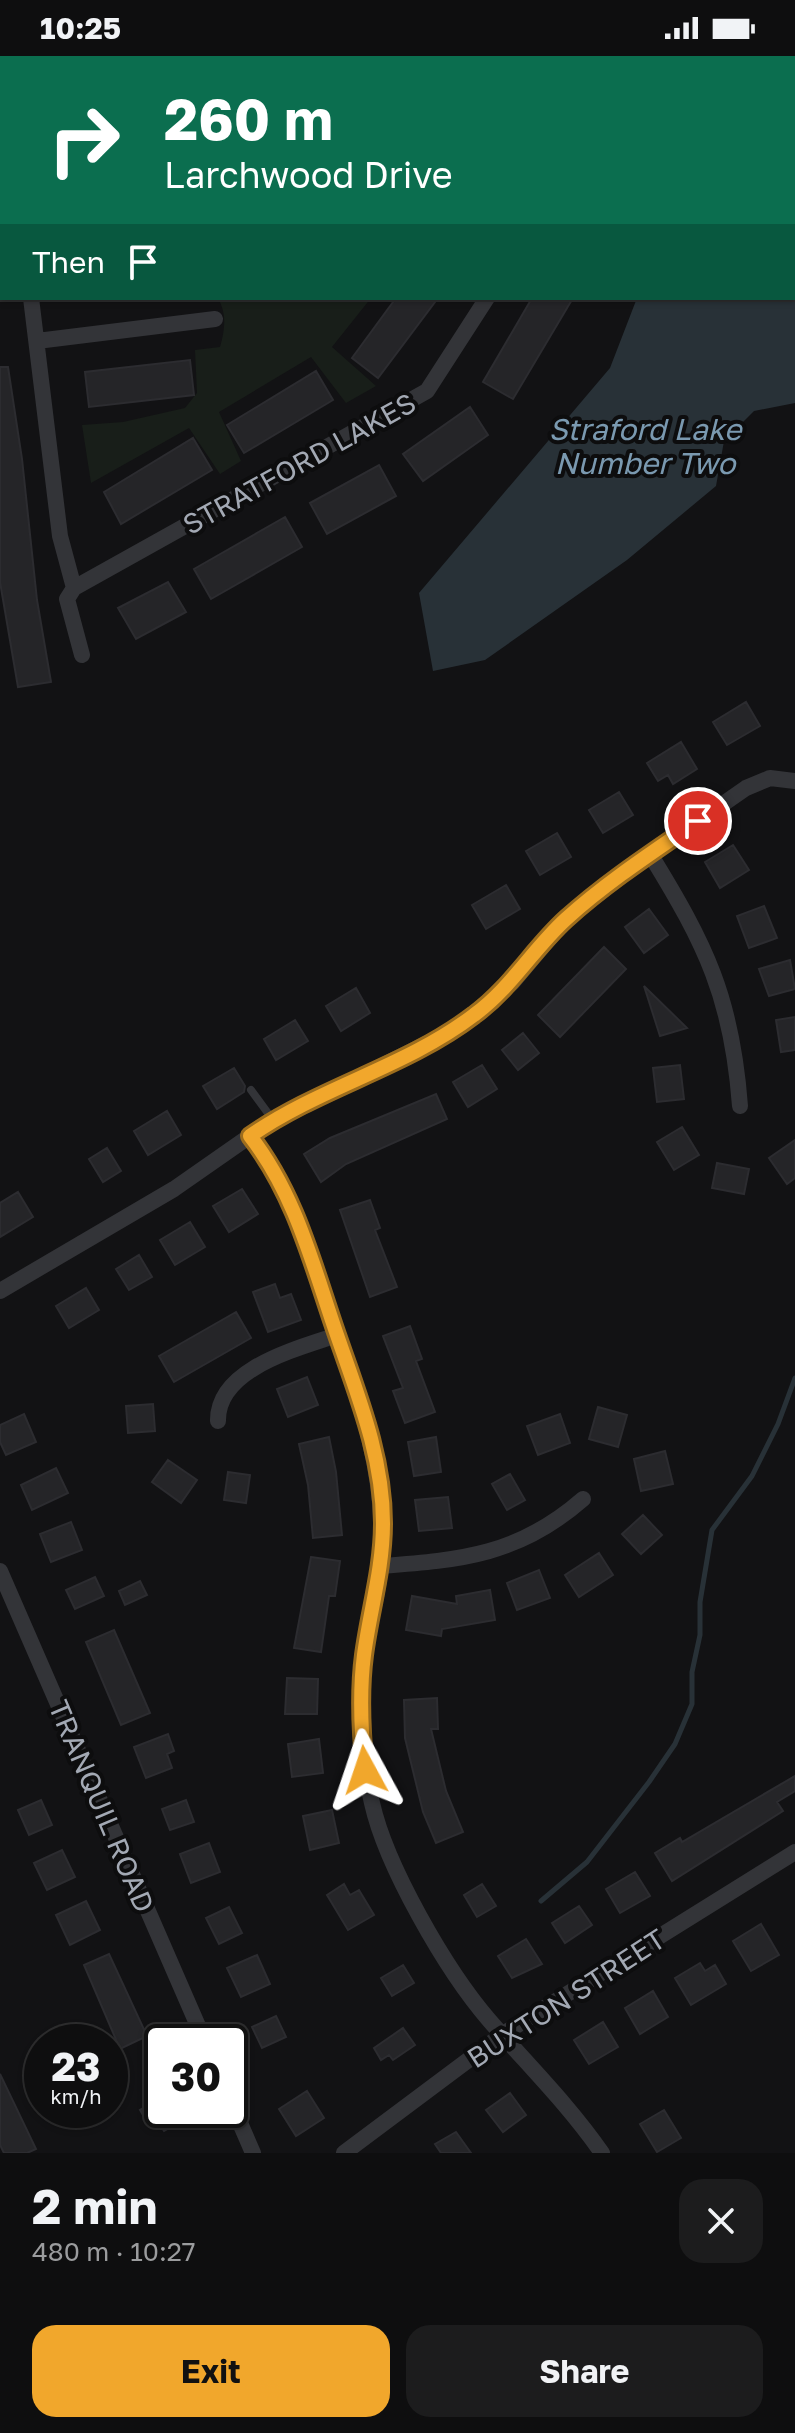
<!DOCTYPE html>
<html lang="en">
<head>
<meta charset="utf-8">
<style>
	:root { --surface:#0e0e0f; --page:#1c1c1d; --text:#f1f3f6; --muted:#9b9c9e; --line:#2e2e2f; --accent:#f1a72c }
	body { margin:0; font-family:"Golos Text",sans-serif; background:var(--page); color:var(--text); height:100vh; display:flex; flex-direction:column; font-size:30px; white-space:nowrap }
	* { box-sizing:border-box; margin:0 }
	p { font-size:26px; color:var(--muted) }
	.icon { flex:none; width:44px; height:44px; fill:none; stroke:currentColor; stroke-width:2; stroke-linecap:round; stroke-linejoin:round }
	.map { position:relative; height:2097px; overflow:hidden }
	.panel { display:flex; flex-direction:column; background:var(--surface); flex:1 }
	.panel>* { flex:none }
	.guide { position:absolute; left:0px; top:0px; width:796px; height:244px; box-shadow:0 2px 6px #0004,0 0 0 2px var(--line); background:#0b6e4f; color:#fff; overflow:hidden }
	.speed { position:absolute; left:24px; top:1968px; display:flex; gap:16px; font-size:40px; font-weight:700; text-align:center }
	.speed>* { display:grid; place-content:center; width:104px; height:104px; border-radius:50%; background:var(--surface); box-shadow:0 2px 6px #0004,0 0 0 2px var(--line); line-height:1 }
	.speed small { font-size:20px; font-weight:400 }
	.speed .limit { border:4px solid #111; border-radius:12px; background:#fff; color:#111 }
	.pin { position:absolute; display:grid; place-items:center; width:68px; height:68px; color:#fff; margin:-34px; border:4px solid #fff; border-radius:50%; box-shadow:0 2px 8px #0007 }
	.me { position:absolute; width:88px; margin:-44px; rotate:355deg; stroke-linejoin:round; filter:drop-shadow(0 0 6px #0008) }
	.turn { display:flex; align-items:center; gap:28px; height:168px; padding:0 32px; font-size:36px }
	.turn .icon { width:104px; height:104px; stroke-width:2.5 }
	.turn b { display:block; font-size:56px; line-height:68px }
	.then { display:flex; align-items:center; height:76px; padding:0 32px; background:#0003; gap:16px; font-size:30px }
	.round { display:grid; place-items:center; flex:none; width:84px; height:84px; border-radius:24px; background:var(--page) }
	.summary { display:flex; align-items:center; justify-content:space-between; height:136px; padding:0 32px }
	h1 { font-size:48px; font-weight:700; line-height:60px }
	.action { display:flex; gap:16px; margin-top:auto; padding:16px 32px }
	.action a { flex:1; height:92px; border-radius:24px; background:var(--accent); color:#111; font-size:32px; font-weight:700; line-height:92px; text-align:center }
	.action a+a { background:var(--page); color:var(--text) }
	.status { display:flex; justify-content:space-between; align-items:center; height:56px; padding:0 40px; background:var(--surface); direction:ltr }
	.status svg { height:22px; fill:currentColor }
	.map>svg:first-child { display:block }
	.green { fill:#181e19 }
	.water { fill:#283137 }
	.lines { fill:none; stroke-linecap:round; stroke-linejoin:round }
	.stream { stroke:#283137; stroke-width:5 }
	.building { fill:#252528; stroke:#2c2c30; stroke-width:2 }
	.lane { stroke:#333438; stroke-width:8 }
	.street { stroke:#333438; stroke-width:16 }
	.route-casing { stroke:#9d6d1d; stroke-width:20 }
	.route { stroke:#f1a72c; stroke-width:14 }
	.labels { text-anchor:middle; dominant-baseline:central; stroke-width:8; stroke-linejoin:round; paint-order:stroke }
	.street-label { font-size:28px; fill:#a3a9b4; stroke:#0d0d0e }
	.water-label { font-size:30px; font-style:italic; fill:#7a99b0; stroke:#0d0d0e }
</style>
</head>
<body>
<div class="status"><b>10:25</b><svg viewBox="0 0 49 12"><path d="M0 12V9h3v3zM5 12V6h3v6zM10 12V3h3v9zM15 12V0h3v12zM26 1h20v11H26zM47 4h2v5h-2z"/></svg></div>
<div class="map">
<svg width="795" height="2097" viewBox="0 0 795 2097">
	<rect width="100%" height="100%" fill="#121214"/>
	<!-- green -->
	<path class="green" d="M218 242H371L332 291 376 330 346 347 311 301 219 356 241 405 220 418 189 372 91 427 82 369 123 366 185 352 197 337 195 294 220 291C225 273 227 258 218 242Z"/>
	<!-- water -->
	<path class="water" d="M795 89V347L754 355 724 385 716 430 627 504 485 604 433 615 419 537 610 312 637 242H794Z"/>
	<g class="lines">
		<!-- stream -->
		<path class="stream" d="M541 1845 587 1806 649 1726 675 1688 692 1648V1616L700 1579V1546L712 1474 752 1420 778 1368 795 1322"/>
	</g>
	<!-- building -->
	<path class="building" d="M396 242H438L378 322 352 302Z
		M532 242H573L513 343 483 326Z
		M190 304 194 339 89 351 85 316Z
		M0 311H8L22 403 37 544 51 626 18 631 0 526Z
		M316 315 333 344 244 397 227 369Z
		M470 351 488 379 423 425 403 398Z
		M193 382 212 414 121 468 104 436Z
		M379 409 396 440 327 478 310 447Z
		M285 461 302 491 211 543 194 513Z
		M168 526 186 556 136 583 118 552Z
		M746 646 760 670 727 689 713 666Z
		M681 686 697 713 673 728 668 719 658 725 647 707Z
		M619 736 633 759 603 777 589 754Z
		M557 777 571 801 540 819 526 795Z
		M733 789 749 814 720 832 705 806Z
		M506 829 520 853 486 873 472 849Z
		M764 850 777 882 749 892 737 860Z
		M649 853 668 879 644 897 625 871Z
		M604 891 626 913 560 981 538 959Z
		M790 904 795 933 769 940 759 913Z
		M644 930 687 972 660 980Z
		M356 932 370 957 341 975 326 950Z
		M795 961V994L781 996 776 964Z
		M295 964 308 985 276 1004 264 983Z
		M523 977 539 997 518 1014 502 994Z
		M482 1009 497 1033 468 1051 453 1026Z
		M680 1009 684 1043 657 1046 653 1012Z
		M234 1012 245 1030 244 1036 217 1053 203 1030Z
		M436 1038 447 1063 346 1108 321 1126 304 1098 330 1082Z
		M167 1055 181 1079 148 1099 134 1075Z
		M682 1071 699 1099 674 1114 657 1086Z
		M795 1084V1122L787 1128 769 1102Z
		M107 1092 121 1115 103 1126 89 1103Z
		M717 1107 749 1113 744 1138 712 1132Z
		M242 1133 258 1158 229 1176 213 1150Z
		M18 1136 33 1161 0 1181V1147Z
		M370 1144 380 1172 375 1174 397 1231 370 1241 340 1154Z
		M190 1166 205 1191 175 1209 160 1184Z
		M139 1199 152 1221 129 1234 116 1213Z
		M275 1228 280 1242 291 1238 301 1264 268 1276 253 1236Z
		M86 1232 99 1254 69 1272 56 1250Z
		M236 1256 251 1282 174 1326 159 1300Z
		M410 1270 422 1303 416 1305 435 1356 405 1367 393 1335 403 1332 383 1280Z
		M307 1321 318 1349 288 1361 277 1333Z
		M153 1348 155 1375 128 1377 126 1350Z
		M598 1351 627 1359 618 1391 589 1383Z
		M24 1358 36 1386 6 1399 0 1386V1369Z
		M560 1358 570 1387 538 1399 527 1370Z
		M329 1381 336 1416 342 1479 313 1482 308 1429 299 1388Z
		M436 1381 441 1416 414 1420 408 1386Z
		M665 1395 673 1428 641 1435 634 1403Z
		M168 1404 197 1424 181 1447 152 1426Z
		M56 1412 68 1437 32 1454 21 1429Z
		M228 1416 250 1419 246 1447 224 1444Z
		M510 1418 525 1444 507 1454 492 1428Z
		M448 1441 452 1472 419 1475 415 1444Z
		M643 1459 662 1479 641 1498 622 1478Z
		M71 1466 82 1494 51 1506 40 1478Z
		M599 1497 613 1519 579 1541 565 1519Z
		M311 1501 340 1505 335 1540H329L321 1596 294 1592Z
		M539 1514 550 1542 517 1554 507 1527Z
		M95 1521 104 1540 75 1553 66 1534Z
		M140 1525 147 1539 125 1549 119 1535Z
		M490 1534 495 1564 442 1573 441 1580 406 1574 412 1540 457 1548 456 1540Z
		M114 1574 150 1657 121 1669 86 1586Z
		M287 1622 318 1623 317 1658H285Z
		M437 1642 438 1673H431L446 1735 463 1776 436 1787 423 1756 405 1682 404 1644Z
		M168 1678 174 1695 167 1698 172 1712 146 1722 134 1691Z
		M319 1683 323 1717 292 1721 288 1688Z
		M795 1720V1735L777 1746 783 1755 672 1825 655 1797 680 1782 682 1786Z
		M41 1744 52 1769 29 1779 18 1754Z
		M186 1744 194 1766 170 1774 162 1753Z
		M332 1754 339 1787 310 1794 303 1760Z
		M209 1787 220 1816 191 1827 180 1798Z
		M62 1794 75 1821 47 1834 34 1807Z
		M635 1816 650 1840 620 1857 606 1833Z
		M344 1828 350 1839 359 1834 374 1859 348 1874 327 1839Z
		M482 1828 496 1850 477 1861 464 1839Z
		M86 1845 100 1874 70 1889 56 1859Z
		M579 1850 592 1869 565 1887 552 1867Z
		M229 1851 242 1877 219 1888 206 1862Z
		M761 1868 779 1899 751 1915 733 1885Z
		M526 1883 542 1908 512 1922 498 1900Z
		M109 1898 147 1980 120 1993 84 1909Z
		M257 1899 270 1928 241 1941 227 1912Z
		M700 1907 705 1915 715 1909 726 1928 691 1949 675 1922Z
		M403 1909 414 1927 392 1940 381 1922Z
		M653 1935 668 1961 640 1978 625 1952Z
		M276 1960 286 1981 262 1992 252 1971Z
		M603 1966 618 1991 589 2008 574 1984Z
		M403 1972 415 1989 393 2004 389 1999 381 2004 374 1992Z
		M0 2018 36 2093 27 2097H4L0 2089Z
		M307 2035 324 2062 296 2080 279 2053Z
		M510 2037 526 2059 503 2076 486 2054Z
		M162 2042V2054H180L185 2063 164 2075 155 2061 147 2066 140 2054Z
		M664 2054 681 2082 657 2096 640 2068Z
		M456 2076 471 2097H441L435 2088Z"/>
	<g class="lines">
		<!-- lane -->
		<path class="lane" d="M251 1034 273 1064"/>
		<!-- street -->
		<path class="street" d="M0 25 2 26
			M31 242 60 480 74 532 427 335 487 242
			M37 285 215 263
			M74 532 67 543 82 599
			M650 798C706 889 732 942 740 1050
			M250 1080C291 1132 308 1193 329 1255 358 1341 387 1414 381 1507 379 1538 369 1567 364 1596 357 1646 360 1698 372 1747 386 1810 446 1914 489 1964 527 2008 568 2048 602 2097
			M0 1235 174 1133 273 1064 450 976 512 927 564 865 601 833 746 732 770 722 795 725
			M218 1365C217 1313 296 1293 337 1279
			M381 1510C462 1504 519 1499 583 1443
			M0 1515 205 1986
			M230 2044 253 2097
			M344 2097 503 1978 795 1796"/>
	</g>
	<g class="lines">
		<defs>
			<path id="route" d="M365 1714C361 1676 359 1637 364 1599 370 1554 383 1513 383 1467 383 1401 358 1340 337 1279 313 1210 296 1139 250 1080 320 1031 406 1011 474 959 511 932 533 893 566 863 607 826 653 796 698 765"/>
		</defs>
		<!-- route casing -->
		<use href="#route" class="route-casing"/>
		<!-- route -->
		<use href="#route" class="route"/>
	</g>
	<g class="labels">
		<!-- street labels -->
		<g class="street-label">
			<text transform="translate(299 407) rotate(-29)">STRATFORD LAKES</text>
			<text transform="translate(102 1750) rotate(67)">TRANQUIL ROAD</text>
			<text transform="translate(566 1942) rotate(-33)">BUXTON STREET</text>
		</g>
		<!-- water labels -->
		<g class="water-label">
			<text x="645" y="373">Straford Lake<tspan x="645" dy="34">Number Two</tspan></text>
		</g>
	</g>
</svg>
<div class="speed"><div>23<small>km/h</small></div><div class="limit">30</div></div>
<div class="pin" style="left:698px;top:765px;background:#d93025"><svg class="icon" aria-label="arrive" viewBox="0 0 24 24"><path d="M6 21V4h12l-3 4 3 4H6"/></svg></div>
<svg class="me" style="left:365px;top:1714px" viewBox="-20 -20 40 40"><path d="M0-17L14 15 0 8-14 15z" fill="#f1a72c" stroke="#fff" stroke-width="4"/></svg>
<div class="guide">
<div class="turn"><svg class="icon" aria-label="right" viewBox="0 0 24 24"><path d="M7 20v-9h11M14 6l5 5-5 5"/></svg><div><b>260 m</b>Larchwood Drive</div></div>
<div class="then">Then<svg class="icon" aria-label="arrive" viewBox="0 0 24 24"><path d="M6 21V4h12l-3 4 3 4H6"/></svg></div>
</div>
</div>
<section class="panel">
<div class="summary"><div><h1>2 min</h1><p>480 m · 10:27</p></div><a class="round"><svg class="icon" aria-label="close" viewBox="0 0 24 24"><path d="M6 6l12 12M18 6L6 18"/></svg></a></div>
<div class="action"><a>Exit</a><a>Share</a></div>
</section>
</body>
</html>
